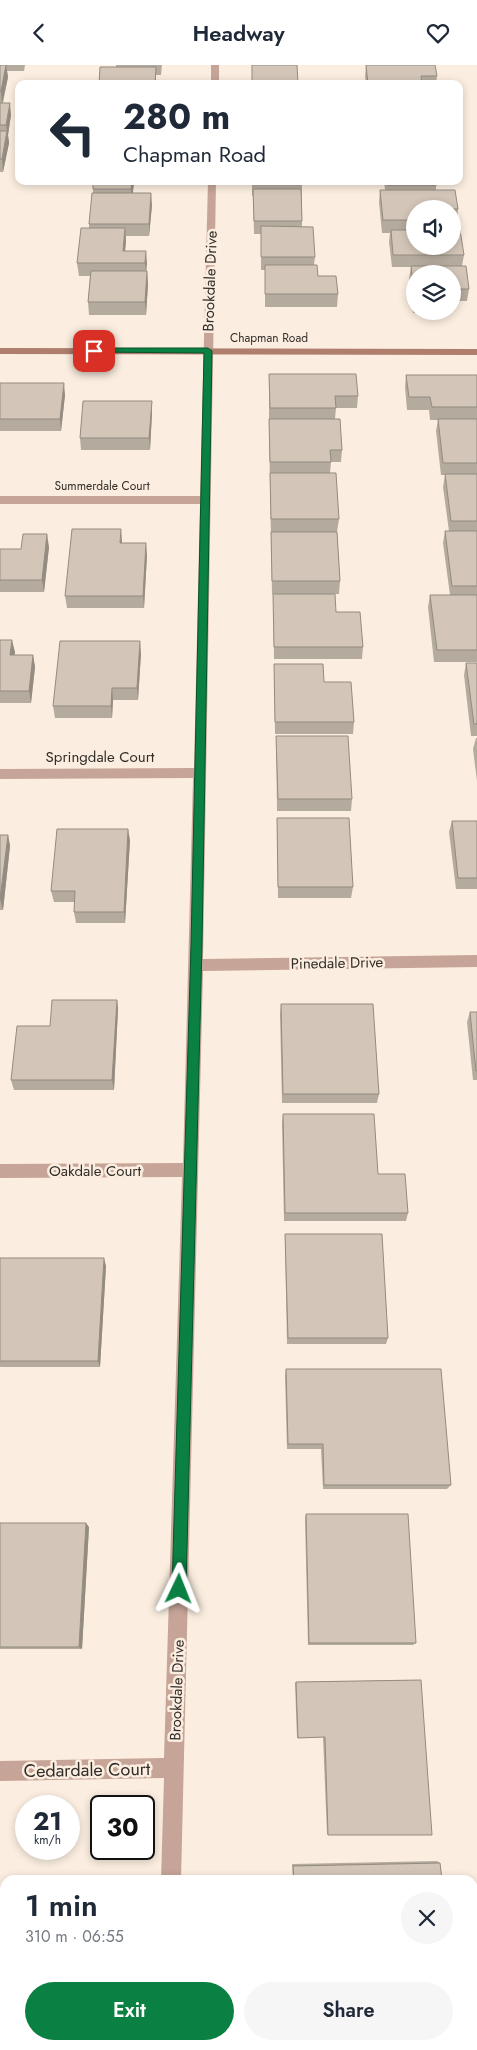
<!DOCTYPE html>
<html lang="en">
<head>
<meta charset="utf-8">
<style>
	:root { --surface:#fff; --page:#f6f6f7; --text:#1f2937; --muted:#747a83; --accent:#0b8043 }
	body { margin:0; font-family:Jost,sans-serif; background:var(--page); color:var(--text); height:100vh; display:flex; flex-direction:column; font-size:19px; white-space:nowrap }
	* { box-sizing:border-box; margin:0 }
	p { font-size:16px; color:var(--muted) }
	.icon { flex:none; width:28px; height:28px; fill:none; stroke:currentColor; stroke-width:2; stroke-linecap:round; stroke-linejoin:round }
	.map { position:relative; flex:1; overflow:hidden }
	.sheet { position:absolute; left:0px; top:1810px; width:478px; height:175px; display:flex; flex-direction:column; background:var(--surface); border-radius:15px 15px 0 0; box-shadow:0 2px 8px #0003 }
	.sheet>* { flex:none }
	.guide { position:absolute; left:15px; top:15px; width:448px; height:105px; border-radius:10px; box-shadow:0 2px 8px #0003; background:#fff; color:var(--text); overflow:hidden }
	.tools { position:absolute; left:406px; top:135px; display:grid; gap:10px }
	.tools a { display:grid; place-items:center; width:55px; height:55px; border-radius:50%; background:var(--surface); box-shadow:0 2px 8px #0003; font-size:25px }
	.speed { position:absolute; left:15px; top:1730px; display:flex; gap:10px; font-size:25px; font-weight:700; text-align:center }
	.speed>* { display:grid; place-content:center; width:65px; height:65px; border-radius:50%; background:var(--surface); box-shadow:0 2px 8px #0003; line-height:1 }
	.speed small { font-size:12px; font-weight:400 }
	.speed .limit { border:2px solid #111; border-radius:8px; background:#fff; color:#111 }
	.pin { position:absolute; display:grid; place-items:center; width:42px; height:42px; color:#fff; margin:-21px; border-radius:10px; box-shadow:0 2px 8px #0006 }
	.me { position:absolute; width:55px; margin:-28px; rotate:2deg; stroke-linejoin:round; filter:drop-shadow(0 0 4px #0008) }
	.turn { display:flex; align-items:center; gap:18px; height:105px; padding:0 25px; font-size:22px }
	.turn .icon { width:65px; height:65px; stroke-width:2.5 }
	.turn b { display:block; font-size:35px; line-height:42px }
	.round { display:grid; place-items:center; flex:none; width:52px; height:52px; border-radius:26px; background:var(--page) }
	.head { display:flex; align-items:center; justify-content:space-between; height:85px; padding:0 25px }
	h1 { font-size:30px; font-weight:600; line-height:38px }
	.cta { display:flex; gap:10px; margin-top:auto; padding:10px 25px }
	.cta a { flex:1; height:58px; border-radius:30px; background:var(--accent); color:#fff; font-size:20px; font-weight:600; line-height:58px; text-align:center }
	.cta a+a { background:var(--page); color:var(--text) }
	header { display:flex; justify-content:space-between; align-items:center; height:65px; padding:0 25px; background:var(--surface); font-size:22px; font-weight:600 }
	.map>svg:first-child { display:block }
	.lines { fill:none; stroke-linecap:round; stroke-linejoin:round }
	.street { fill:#c6a497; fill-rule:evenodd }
	.secondary { fill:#af7e6c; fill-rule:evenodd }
	.wall { fill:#b5aa9e }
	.shaded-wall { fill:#948b81 }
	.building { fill:#d3c6b8; stroke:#948b81 }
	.route { fill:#0b8043; stroke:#07532c }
	.labels { text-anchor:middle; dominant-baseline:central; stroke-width:5; stroke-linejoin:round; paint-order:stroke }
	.far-street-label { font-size:12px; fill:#322d28; stroke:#fbeee0 }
	.street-label { font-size:15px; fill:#322d28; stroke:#fbeee0 }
	.near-street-label { font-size:18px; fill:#322d28; stroke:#fbeee0 }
</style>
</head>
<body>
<header><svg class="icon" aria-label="back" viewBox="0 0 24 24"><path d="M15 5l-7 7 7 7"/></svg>Headway<svg class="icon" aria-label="heart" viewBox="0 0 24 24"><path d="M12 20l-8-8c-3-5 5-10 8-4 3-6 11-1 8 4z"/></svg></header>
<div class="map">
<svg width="477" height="1985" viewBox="0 0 477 1985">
	<rect width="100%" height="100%" fill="#fbeee0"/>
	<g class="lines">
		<!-- street -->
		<path class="street" d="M211 0H219V19H211Z
			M208 116H216L203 894 477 890V902L203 906 181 1815H161L164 1713 0 1716V1696L164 1693 182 1112 0 1113V1099L183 1098 193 713 0 714V704L194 703 200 439H0V431H200Z
			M156 1980H178V1985H156Z"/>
		<!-- secondary -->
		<path class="secondary" d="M0 283 477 284V290L0 289Z"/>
	</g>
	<!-- wall -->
	<path class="wall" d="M0 0H25L24 6H7L8 12 3 38 11 50 8 70 9 78 3 107H0Z
		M116 0H162L161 10H156V19H99L116 2Z
		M366 0 437 11 436 19H366L365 12Z
		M134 116 133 128 152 140 149 171H126L125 186H146V206H147L148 219 146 250H89L88 237 90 211H79L77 198 89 163V159L93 128V124Z
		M252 116H302V162L315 192 314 200 318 211 338 229 337 242H265V205H261V169H254L253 131H252Z
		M384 116H436V125L458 144 457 157H452V144H415V181L464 190 462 201 469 224 467 236H452V209H415V246H451V248H413L409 214 411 202H392L389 177 390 168H382L379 137 380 125H385Z
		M269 309 358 331 357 343H336L335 354 342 385 341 397H331L330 408 339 454 337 467 340 516 339 529H272L269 366Z
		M406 310H477V597H434L428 542 430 530H450L443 478 445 466H449L443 422 445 410H441L436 366 438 355H430L429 345H407L405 322Z
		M0 318 65 330 61 366H0Z
		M152 348 150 385H81L80 373Z
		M49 482 44 527H0V484H21Z
		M147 490 144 543H67L65 531Z
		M273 529 336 547 363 582 362 594H274Z
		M0 575 15 587 14 590H33L35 602 31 638H0Z
		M141 588 138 635H113L112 653H55L53 641Z
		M466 598H477V671H471L464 610Z
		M274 599 324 617 354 657 353 669H275Z
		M276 671 352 734 351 746H277Z
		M476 673H477V716L473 684Z
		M277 753 353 822 351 833H278Z
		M452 756H477V824H456L449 767Z
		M0 770H8L10 781 3 845H0Z
		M130 775 125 858H76L74 847 75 837H54L51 826Z
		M117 935 118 944 114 1025H14L11 1015 50 961Z
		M281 939 379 1029 377 1038H282L280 949Z
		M470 947H477V1015H473L467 957Z
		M283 1049 378 1109 408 1148 406 1156H284L282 1058Z
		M285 1169 388 1273 386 1279H287L285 1177Z
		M0 1193 106 1201 100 1302H0Z
		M286 1304 451 1420 447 1424H323L321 1384H287L285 1310Z
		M306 1449 416 1578 413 1580H308L305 1453Z
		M0 1458 89 1462 82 1584H0Z
		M421 1615 328 1770 327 1769 323 1672 297 1673 295 1618 296 1617Z
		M437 1796 440 1798 442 1815H293L292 1799Z
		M0 1878 5 1879V1980H57V1985H0Z"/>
	<!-- shaded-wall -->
	<path class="shaded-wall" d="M6 0 8 12 2 39 1 26Z
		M156 2V19H155Z
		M10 38 11 50 8 70 9 78 3 107 2 94 7 68 6 60Z
		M132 116H134L132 136 131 124Z
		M151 128 152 140 149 171V159Z
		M125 163 126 176 124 198 123 186Z
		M146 186 147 198 146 211 145 198Z
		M147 206 148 219 146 250 145 237Z
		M64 318 65 330 61 366 60 354Z
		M152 336V348L150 385 149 373Z
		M121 464 122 476 121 490 120 478Z
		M47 469 49 482 44 527 42 515Z
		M146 478 147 490 144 543 143 531Z
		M12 575 15 587 13 602 10 590Z
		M140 576 141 588 138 635 137 623Z
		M33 590 35 602 31 638 29 626Z
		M112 623 113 635 112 653 111 641Z
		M128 764 130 775 125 858 124 847Z
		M8 770 10 781 3 845 0 834Z
		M117 935 118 944 114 1025 112 1015Z
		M104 1193 106 1201 100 1302 98 1296Z
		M86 1458 89 1462 82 1584 79 1582Z
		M54 1980H57V1985H54Z"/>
	<!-- building -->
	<path class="building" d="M0 0H6L1 26H0Z
		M252 0H297L298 19H252Z
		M366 0H435L437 11H421L422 19H368Z
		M100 2H156L155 19H99Z
		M0 38H10L6 60H0Z
		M0 66H7L2 94H0Z
		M93 116H132L131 124H93Z
		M252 116H302V118H252Z
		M386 116H436L437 120H387Z
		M253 124H301L302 156H254Z
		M380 125H455L458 144H415V155H383Z
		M92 128H151L149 159H89Z
		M261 161 313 162 315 192H261Z
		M81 163H125L123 186H146L145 198H77Z
		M391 165H415V181H452V165H460L464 190H393Z
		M265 200H317L318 211H336L338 229H265Z
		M411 201H466L469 224H452V209H415V235Z
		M91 206H147L145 237H88Z
		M269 309H356L358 331H335L336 343H270Z
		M406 310H477V342H432L430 332H409Z
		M0 318H64L60 354H0Z
		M83 336H152L149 373H80Z
		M269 354H340L342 385H330L331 397H270Z
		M438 354H477V398H443Z
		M270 408H336L339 454H271Z
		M445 409H477V456H451Z
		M72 464H121L120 478H146L143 531H65Z
		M445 466H477V521H452Z
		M271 467H337L340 516H272Z
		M23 469H47L42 515H0V484H21Z
		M273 529H335L336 547H360L363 582H274Z
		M430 530H477V585H437Z
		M0 575H12L10 590H33L29 626H0Z
		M60 576H140L137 623H112L111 641H53Z
		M466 598H477V659H474Z
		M274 599H323L324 617H351L354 657H275Z
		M276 671H348L352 734H278Z
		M277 753H349L353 822H278Z
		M452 756H477V813H458Z
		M57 764H128L124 847H74L75 826H51Z
		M0 770H8L0 834Z
		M52 935H117L112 1015H11L17 961H50Z
		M281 939H373L379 1029H283Z
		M470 947H477V1006H476Z
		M283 1049H374L378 1109H405L408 1148H285Z
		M285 1169H382L388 1273H288Z
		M0 1193H104L98 1296H0Z
		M286 1304H441L451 1420H324L323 1379H288Z
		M306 1449H408L416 1578H309Z
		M0 1458H86L79 1582H0Z
		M421 1615 432 1770H328L325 1672 298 1673 296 1617Z
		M440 1798 442 1815H294L293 1801Z
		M0 1882H5V1980H54V1985H0Z"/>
	<!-- route -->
	<path class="route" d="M94 283H208L212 286 202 880 186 1524 184 1529 179 1531 174 1529 172 1524 191 880 204 288 92 287V284Z"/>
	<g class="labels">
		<!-- far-street labels -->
		<g class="far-street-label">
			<text x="269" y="273">Chapman Road</text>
			<text x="102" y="421">Summerdale Court</text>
		</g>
		<!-- street labels -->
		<g class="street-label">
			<text transform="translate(210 216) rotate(-88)">Brookdale Drive</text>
			<text x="100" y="692">Springdale Court</text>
			<text transform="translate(337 898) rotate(-1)">Pinedale Drive</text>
			<text x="95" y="1106">Oakdale Court</text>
			<text transform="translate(177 1625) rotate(-88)">Brookdale Drive</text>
		</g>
		<!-- near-street labels -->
		<g class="near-street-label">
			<text transform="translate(87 1705) rotate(-1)">Cedardale Court</text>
		</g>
	</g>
</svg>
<div class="tools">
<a><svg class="icon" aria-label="sound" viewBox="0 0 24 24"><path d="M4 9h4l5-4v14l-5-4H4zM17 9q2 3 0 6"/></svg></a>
<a><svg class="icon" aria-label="layers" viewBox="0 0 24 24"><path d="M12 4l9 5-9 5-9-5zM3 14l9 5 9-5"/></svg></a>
</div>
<div class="speed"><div>21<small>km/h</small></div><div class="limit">30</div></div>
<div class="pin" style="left:94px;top:286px;background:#d93025"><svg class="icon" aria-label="arrive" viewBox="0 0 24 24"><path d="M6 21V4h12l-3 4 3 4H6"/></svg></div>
<svg class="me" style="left:179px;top:1524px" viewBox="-20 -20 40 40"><path d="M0-17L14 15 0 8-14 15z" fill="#0b8043" stroke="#fff" stroke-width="4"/></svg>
<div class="guide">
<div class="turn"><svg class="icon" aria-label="left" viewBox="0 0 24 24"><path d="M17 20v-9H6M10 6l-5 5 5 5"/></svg><div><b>280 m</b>Chapman Road</div></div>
</div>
<section class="sheet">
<div class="head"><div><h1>1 min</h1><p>310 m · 06:55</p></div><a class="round"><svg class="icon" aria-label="close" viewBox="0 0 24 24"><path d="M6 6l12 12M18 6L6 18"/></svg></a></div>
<div class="cta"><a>Exit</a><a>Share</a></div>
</section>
</div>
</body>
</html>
